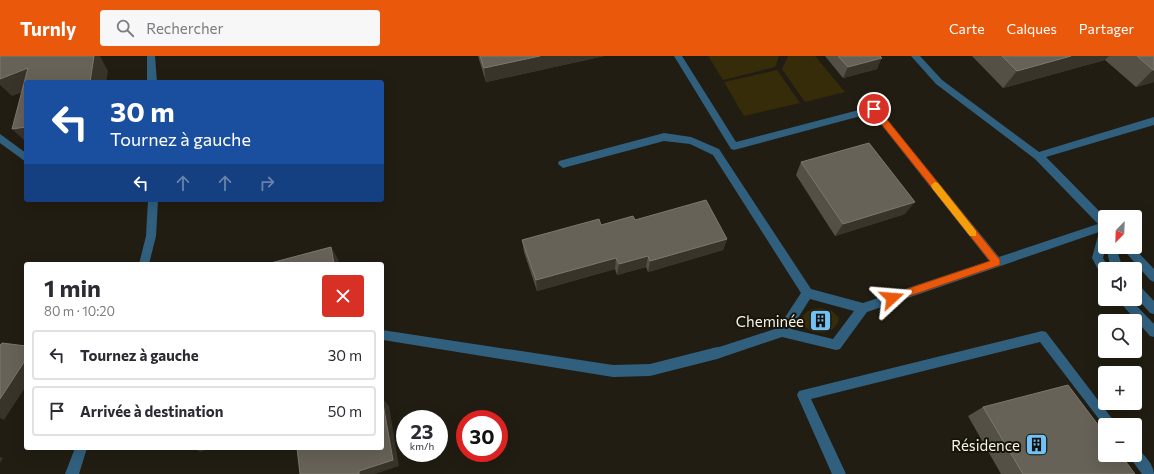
<!DOCTYPE html>
<html lang="fr">
<head>
<meta charset="utf-8">
<style>
	:root { --surface:#fff; --page:#f7f7f7; --text:#2b2b33; --muted:#7c7c81; --line:#e1e1e2; --accent:#ea580c }
	body { margin:0; font-family:Commissioner,sans-serif; background:var(--page); color:var(--text); height:100vh; display:flex; flex-direction:column; font-size:15px; white-space:nowrap }
	* { box-sizing:border-box; margin:0 }
	p { font-size:13px; color:var(--muted) }
	.icon { flex:none; width:22px; height:22px; fill:none; stroke:currentColor; stroke-width:2; stroke-linecap:round; stroke-linejoin:round }
	.map { position:relative; flex:1; overflow:hidden }
	.sheet { position:absolute; left:24px; top:206px; width:360px; height:188px; display:flex; flex-direction:column; background:var(--surface); border-radius:4px; box-shadow:0 4px 16px #0002 }
	.sheet>* { flex:none }
	.banner { position:absolute; left:24px; top:24px; width:360px; height:122px; border-radius:4px; box-shadow:0 4px 16px #0002; background:#1a4fa0; color:#fff; overflow:hidden }
	.needle { width:26px; rotate:203deg }
	.tools { position:absolute; left:1098px; top:154px; display:grid; gap:8px }
	.tools a { display:grid; place-items:center; width:44px; height:44px; border-radius:4px; background:var(--surface); box-shadow:0 4px 16px #0002; font-size:20px }
	.speed { position:absolute; left:396px; top:354px; display:flex; gap:8px; font-size:20px; font-weight:700; text-align:center }
	.speed>* { display:grid; place-content:center; width:52px; height:52px; border-radius:50%; background:var(--surface); box-shadow:0 4px 16px #0002; line-height:1 }
	.speed small { font-size:10px; font-weight:400 }
	.speed .limit { border:6px solid #d22; background:#fff; color:#111 }
	.pin { position:absolute; display:grid; place-items:center; width:34px; height:34px; color:#fff; margin:-17px; border:2px solid #fff; border-radius:50%; box-shadow:0 1px 4px #0007 }
	.me { position:absolute; width:44px; margin:-22px; rotate:71deg; stroke-linejoin:round; filter:drop-shadow(0 0 3px #0008) }
	.turn { display:flex; align-items:center; gap:14px; height:84px; padding:0 20px; font-size:18px }
	.turn .icon { width:52px; height:52px; stroke-width:2.5 }
	.turn b { display:block; font-size:28px; line-height:34px }
	.lanes { display:flex; align-items:center; height:38px; padding:0 20px; background:#0003; justify-content:center; gap:20px; direction:ltr }
	.lanes .off { opacity:.35 }
	.round { display:grid; place-items:center; flex:none; width:42px; height:42px; border-radius:4px; background:var(--page) }
	.head { display:flex; align-items:center; justify-content:space-between; height:68px; padding:0 20px }
	h1 { font-size:24px; font-weight:700; line-height:30px }
	ul { padding:0; list-style:none }
	li { display:flex; align-items:center; gap:12px; height:50px; margin:0 8px 6px; padding:0 12px; border:2px solid var(--line); border-radius:4px }
	li div { flex:1 }
	li b { display:block; font-size:15px }
	li em { font-style:normal }
	header { display:flex; align-items:center; gap:24px; box-sizing:border-box; height:56px; padding:0 20px; background:var(--accent); color:#fff }
	header strong { font-size:19px }
	nav { display:flex; gap:22px; margin-inline-start:auto; font-size:14px }
	.search { width:280px; height:36px; background:var(--page); display:flex; align-items:center; gap:10px; box-sizing:border-box; padding:0 14px; border-radius:4px; color:var(--muted); font-size:15px }
	.map>svg:first-child { display:block }
	.green { fill:#372c09 }
	.lines { fill:none; stroke-linecap:round; stroke-linejoin:round }
	.service { fill:#31607e; fill-rule:evenodd }
	.minor { fill:#31607e; fill-rule:evenodd }
	.wall { fill:#555046 }
	.shaded-wall { fill:#393429 }
	.building { fill:#666257; stroke:#7d786f }
	.route { fill:#ea580c; stroke:#983908 }
	.slow { fill:#f59e0b }
	.labels { text-anchor:middle; dominant-baseline:central; stroke-width:4; stroke-linejoin:round; paint-order:stroke }
	.poi-label { font-size:15px; fill:#f6f3ec; stroke:#171409; text-anchor:end }
</style>
</head>
<body>
<header>
<strong>Turnly</strong>
<div class="search"><svg class="icon" aria-label="search" viewBox="0 0 24 24"><circle cx="10" cy="10" r="6"/><path d="M15 15l6 6"/></svg>Rechercher</div>
<nav><a>Carte</a><a>Calques</a><a>Partager</a></nav>
</header>
<div class="map">
<svg width="1154" height="418" viewBox="0 0 1154 418">
	<rect width="100%" height="100%" fill="#211d12"/>
	<!-- green -->
	<path class="green" d="M708 0H779L775 11 723 24Z
		M788 0H815L845 36 805 46 782 13Z
		M777 14 800 47 744 60 724 26Z
		M820 252 832 255 839 262C836 279 815 280 804 270L802 262C806 254 812 253 820 252Z"/>
	<g class="lines">
		<!-- service -->
		<path class="service" d="M0 78 26 97V106L0 87Z
			M382 274 613 309 650 308 717 291 721 293 723 297 721 301 717 303 650 320 613 321 383 284Z"/>
		<!-- minor -->
		<path class="minor" d="M147 0H155L157 26H147Z
			M674 0H682L736 86 874 50 877 51 999 201 1098 168 1035 103 936 28 911 0H920L942 24 1039 96 1154 61V69L1046 101 1105 161 1106 191 1103 202 1109 213H1105V221L1101 219 1092 202 1099 176 867 256 840 293 836 294 782 281 717 303 713 301 711 297 713 293 778 272 801 237 713 99 690 88 664 85 563 112 558 108 559 105 664 77 691 81 719 93 811 233 863 247 989 205 872 57 734 94 731 93ZM810 243 854 255 833 283 791 273Z
			M148 144H158L156 180 149 208H139L146 180Z
			M1106 191H1116L1123 213H1111Z
			M1121 191H1133L1154 213V226L1150 224Z
			M1135 227 1139 229 1154 245V258L1150 257 1135 240Z
			M1117 243H1130L1154 268V281L1150 280Z
			M1042 275 1046 276 1117 369H1105V371L1040 286 811 343 846 418H832L797 339 799 335Z
			M75 392H87L79 418H65Z
			M1135 392C1143 396 1154 409 1154 418H1142L1128 399H1135Z"/>
	</g>
	<!-- wall -->
	<path class="wall" d="M478 0H604L486 26Z
		M825 0H880L877 13 843 22Z
		M972 0H1154V26L1136 31 1105 4 1003 32Z
		M801 106 905 158 835 180 796 119Z
		M635 164 727 183 723 194 648 216 646 211 617 219 615 213 537 235 524 196 522 184Z
		M983 351 1135 418H1001L968 360Z"/>
	<!-- shaded-wall -->
	<path class="shaded-wall" d="M94 0H100L108 15 106 26H90Z
		M540 0H604L486 26 484 12Z
		M1071 0H1109L1105 4 1003 32 1017 15Z
		M882 2 877 13 843 22 848 11Z
		M28 12 26 35 12 40 0 29V23Z
		M1153 14H1154V26L1136 31Z
		M26 71V86L12 73Z
		M915 146 905 158 835 180 843 168Z
		M727 183 723 194 648 216 650 205Z
		M331 191 338 203 339 208H334Z
		M648 200 646 211 617 219 619 208Z
		M616 202 615 213 537 235 536 224Z
		M26 303V330L4 364 0 362V343Z
		M382 342 389 350 399 410 375 418H359V415Z
		M193 392H212L200 396Z
		M0 401 3 402 0 407Z"/>
	<!-- building -->
	<path class="building" d="M0 0H94L90 26H26V71L12 73 28 12 0 23Z
		M480 0H540L484 12Z
		M838 0H880L882 2 848 11Z
		M1002 0H1071L1017 15Z
		M1137 0H1154V14H1153Z
		M869 87 915 146 843 168 801 106Z
		M706 144 727 183 650 205 648 200 619 208 616 202 536 224 522 184 599 163 601 169 633 160 635 164Z
		M331 191 334 208H267Z
		M2 287 26 290V303L0 343V289Z
		M1068 329 1105 378V399H1121L1135 418H1023L983 351Z
		M382 342 393 404 359 415V418H300L297 392H382Z"/>
	<!-- route -->
	<path class="route" d="M874 50 877 51 1000 204V209L892 246 889 245V239L990 205 871 55 870 53Z"/>
	<!-- slow -->
	<path class="slow" d="M935 126 938 127 976 175V180H970L932 132 931 129Z"/>
	<!-- icons -->
	<defs>
		<symbol id="building-square" viewBox="-11 -11 22 22"><rect x="-9" y="-9" width="18" height="18" rx="4" fill="#72c1f5" stroke="#171409"/><path d="M-4-6H4V6H1V3H-1V6H-4ZM-2.5-4.3h1.7v1.8h-1.7ZM.8-4.3h1.7v1.8H.8ZM-2.5-1h1.7V.8h-1.7ZM.8-1h1.7V.8H.8Z" fill="#111"/></symbol>
	</defs>
	<g fill-rule="evenodd">
		<use href="#building-square" x="808" y="252" width="25" height="25"/>
		<use href="#building-square" x="1024" y="376" width="25" height="25"/>
	</g>
	<g class="labels">
		<!-- poi labels -->
		<g class="poi-label">
			<text x="804" y="265">Cheminée</text>
			<text x="1020" y="389">Résidence</text>
		</g>
	</g>
</svg>
<div class="tools">
<a><svg class="needle" viewBox="-14 -14 28 28"><path d="M0-13l5 13h-10z" fill="#e53935"/><path d="M0 13l5-13h-10z" fill="#7c7c81"/></svg></a>
<a><svg class="icon" aria-label="sound" viewBox="0 0 24 24"><path d="M4 9h4l5-4v14l-5-4H4zM17 9q2 3 0 6"/></svg></a>
<a><svg class="icon" aria-label="search" viewBox="0 0 24 24"><circle cx="10" cy="10" r="6"/><path d="M15 15l6 6"/></svg></a>
<a>+</a>
<a>−</a>
</div>
<div class="speed"><div>23<small>km/h</small></div><div class="limit">30</div></div>
<div class="pin" style="left:874px;top:53px;background:#d93025"><svg class="icon" aria-label="arrive" viewBox="0 0 24 24"><path d="M6 21V4h12l-3 4 3 4H6"/></svg></div>
<svg class="me" style="left:892px;top:242px" viewBox="-20 -20 40 40"><path d="M0-17L14 15 0 8-14 15z" fill="#ea580c" stroke="#fff" stroke-width="4"/></svg>
<div class="banner">
<div class="turn"><svg class="icon" aria-label="left" viewBox="0 0 24 24"><path d="M17 20v-9H6M10 6l-5 5 5 5"/></svg><div><b>30 m</b>Tournez à gauche</div></div>
<div class="lanes"><svg class="icon" aria-label="left" viewBox="0 0 24 24"><path d="M17 20v-9H6M10 6l-5 5 5 5"/></svg><svg class="icon off" aria-label="ahead" viewBox="0 0 24 24"><path d="M12 20V5M6 11l6-6 6 6"/></svg><svg class="icon off" aria-label="ahead" viewBox="0 0 24 24"><path d="M12 20V5M6 11l6-6 6 6"/></svg><svg class="icon off" aria-label="right" viewBox="0 0 24 24"><path d="M7 20v-9h11M14 6l5 5-5 5"/></svg></div>
</div>
<section class="sheet">
<div class="head"><div><h1>1 min</h1><p>80 m · 10:20</p></div><a class="round" style="background:#d93025;color:#fff"><svg class="icon" aria-label="close" viewBox="0 0 24 24"><path d="M6 6l12 12M18 6L6 18"/></svg></a></div>
<ul>
<li><svg class="icon" aria-label="left" viewBox="0 0 24 24"><path d="M17 20v-9H6M10 6l-5 5 5 5"/></svg><div><b>Tournez à gauche</b></div><em>30 m</em></li>
<li><svg class="icon" aria-label="arrive" viewBox="0 0 24 24"><path d="M6 21V4h12l-3 4 3 4H6"/></svg><div><b>Arrivée à destination</b></div><em>50 m</em></li>
</ul>
</section>
</div>
</body>
</html>
